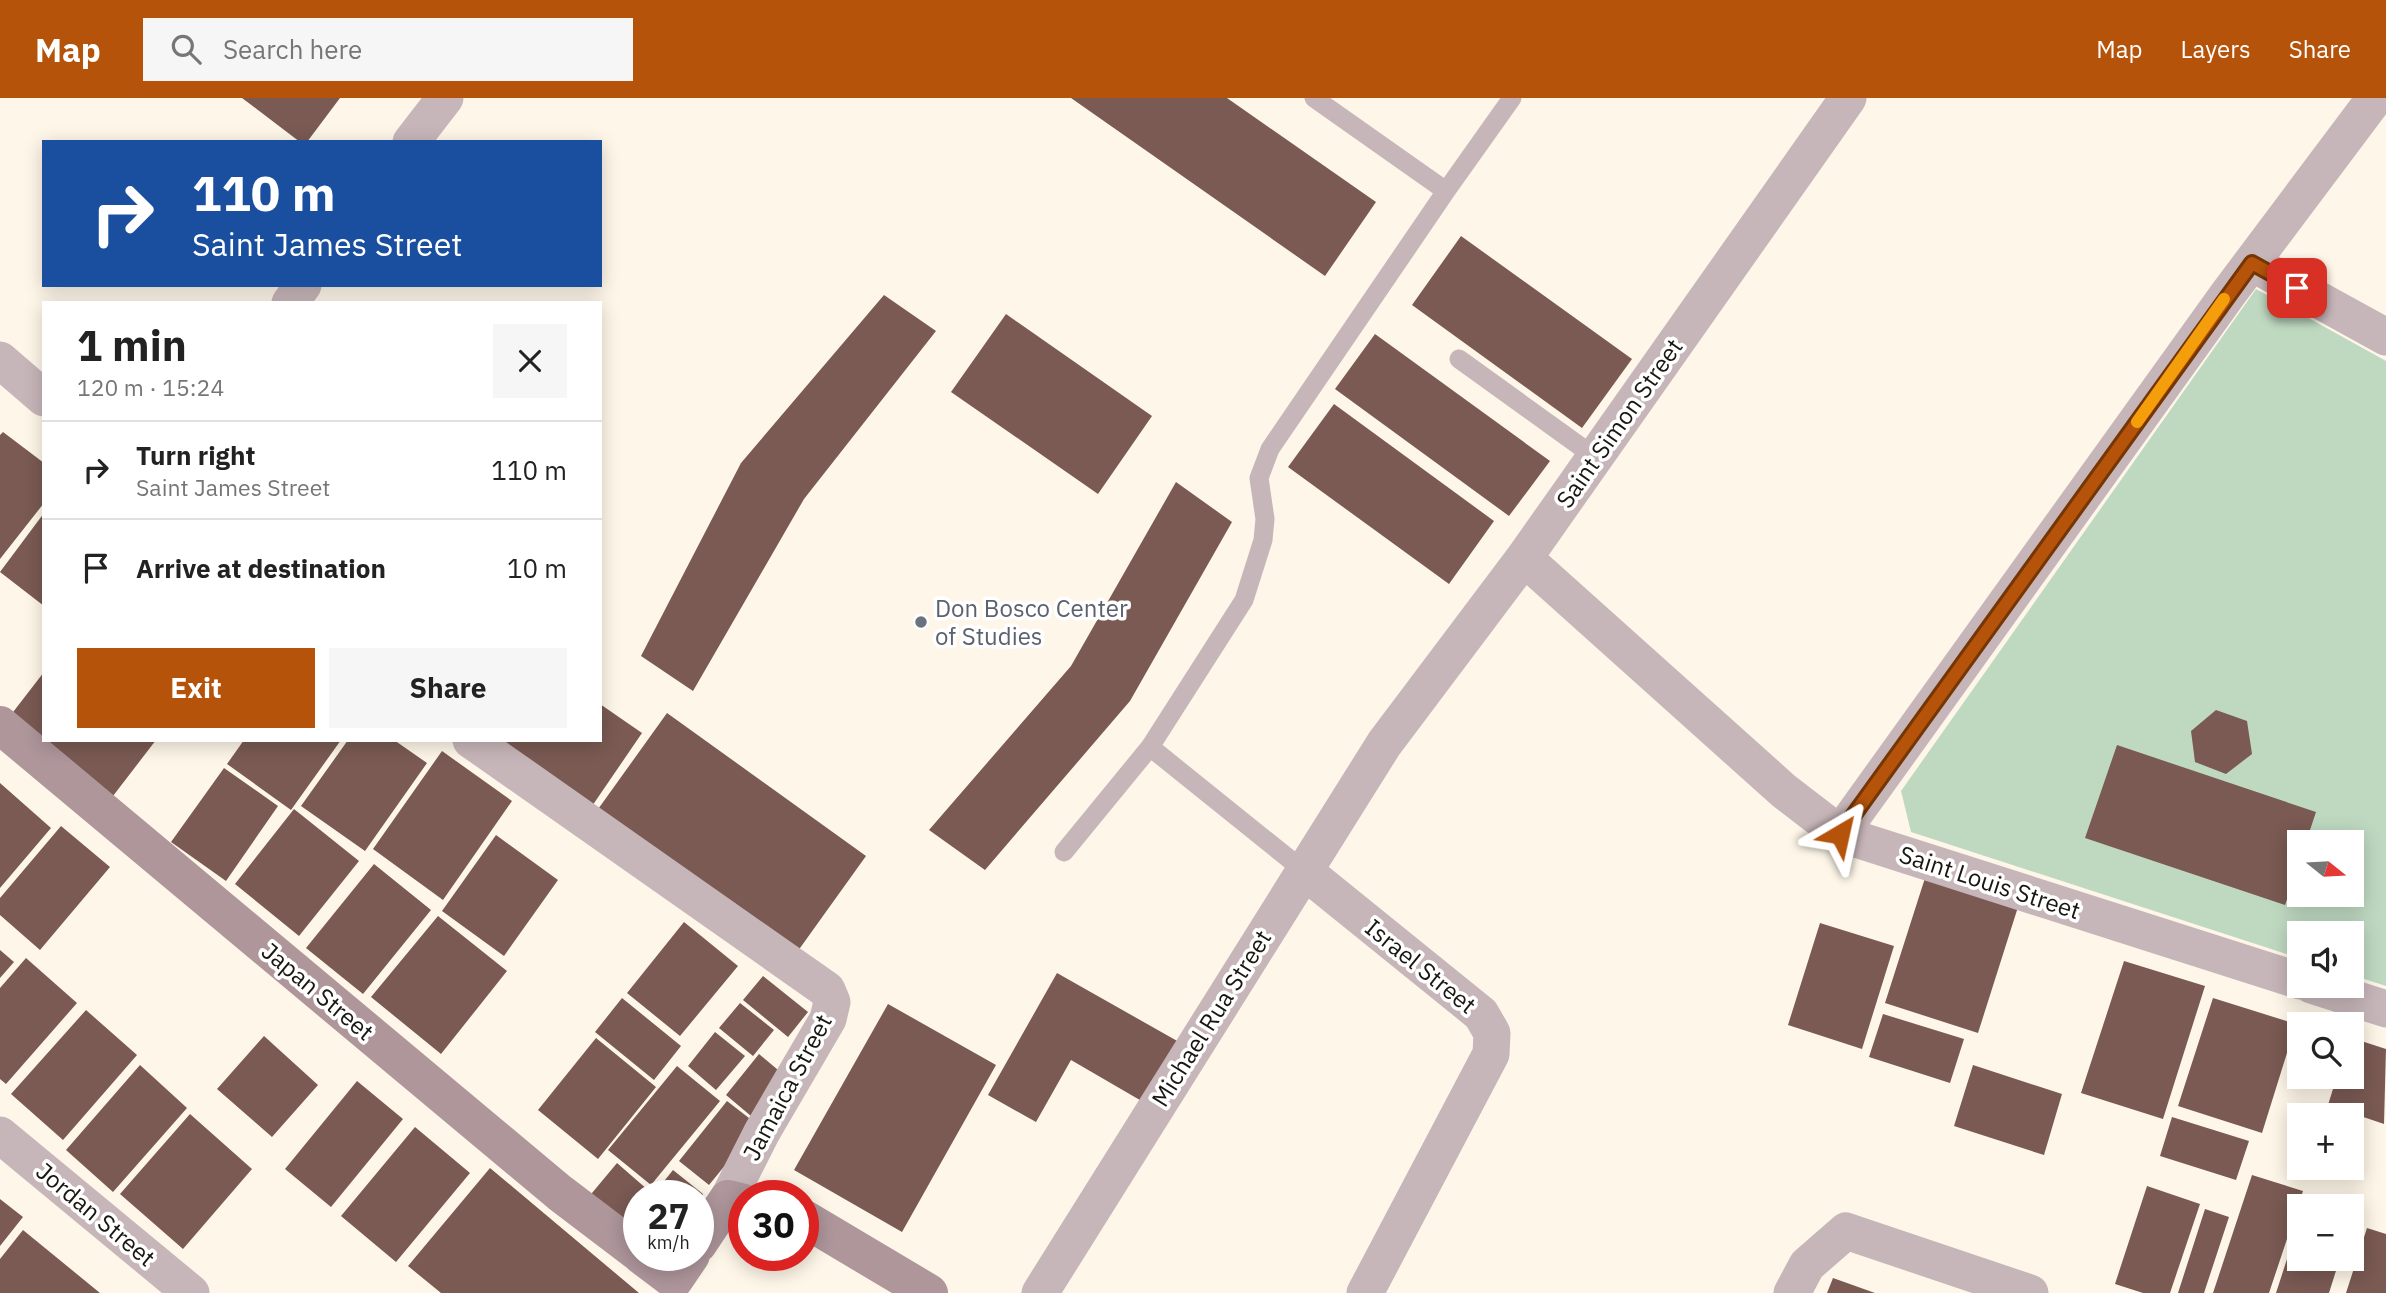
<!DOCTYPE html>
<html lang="en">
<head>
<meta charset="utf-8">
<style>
	:root { --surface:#fff; --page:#f6f6f6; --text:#222; --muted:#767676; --line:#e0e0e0; --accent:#b45309 }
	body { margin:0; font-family:"IBM Plex Sans",sans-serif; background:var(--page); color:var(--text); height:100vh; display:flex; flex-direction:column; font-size:26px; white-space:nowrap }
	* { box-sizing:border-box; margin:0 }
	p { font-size:23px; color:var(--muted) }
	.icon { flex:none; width:38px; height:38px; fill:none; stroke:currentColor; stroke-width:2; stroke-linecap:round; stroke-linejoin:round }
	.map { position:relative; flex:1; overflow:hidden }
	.details { position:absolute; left:42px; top:203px; width:560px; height:441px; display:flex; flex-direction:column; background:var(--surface); border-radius:0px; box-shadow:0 4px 18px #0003 }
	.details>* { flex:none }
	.top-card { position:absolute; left:42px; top:42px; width:560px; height:147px; border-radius:0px; box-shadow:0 4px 18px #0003; background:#1a4fa0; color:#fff; overflow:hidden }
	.needle { width:46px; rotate:108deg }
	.buttons { position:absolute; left:2287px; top:732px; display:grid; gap:14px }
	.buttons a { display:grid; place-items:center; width:77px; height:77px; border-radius:0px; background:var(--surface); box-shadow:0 4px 18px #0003; font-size:35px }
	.speed { position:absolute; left:623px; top:1082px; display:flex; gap:14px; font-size:35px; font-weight:700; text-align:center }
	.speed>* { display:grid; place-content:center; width:91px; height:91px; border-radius:50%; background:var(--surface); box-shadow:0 4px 18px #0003; line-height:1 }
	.speed small { font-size:18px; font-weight:400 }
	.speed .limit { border:10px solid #d22; background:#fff; color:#111 }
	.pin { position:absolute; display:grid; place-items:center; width:60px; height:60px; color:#fff; margin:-30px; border-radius:14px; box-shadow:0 4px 10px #0006 }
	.me { position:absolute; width:77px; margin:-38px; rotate:36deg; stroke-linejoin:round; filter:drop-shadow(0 0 5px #0008) }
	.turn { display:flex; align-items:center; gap:24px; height:147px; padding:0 35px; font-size:32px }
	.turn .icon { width:91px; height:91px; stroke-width:2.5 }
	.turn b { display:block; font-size:49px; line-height:60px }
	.round { display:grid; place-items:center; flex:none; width:74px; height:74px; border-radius:0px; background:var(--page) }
	.headline { display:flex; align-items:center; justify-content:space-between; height:119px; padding:0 35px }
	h1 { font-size:42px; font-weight:700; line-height:52px }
	.action { display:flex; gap:14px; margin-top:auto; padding:14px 35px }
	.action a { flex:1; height:80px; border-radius:0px; background:var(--accent); color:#fff; font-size:28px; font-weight:700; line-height:80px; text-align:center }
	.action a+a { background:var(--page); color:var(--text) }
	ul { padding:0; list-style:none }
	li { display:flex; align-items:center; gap:21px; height:98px; padding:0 35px; border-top:2px solid var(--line) }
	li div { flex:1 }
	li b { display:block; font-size:26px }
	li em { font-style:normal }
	header { display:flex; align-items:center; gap:42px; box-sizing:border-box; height:98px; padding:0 35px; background:var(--accent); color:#fff }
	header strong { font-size:33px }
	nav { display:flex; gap:38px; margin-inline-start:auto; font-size:24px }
	.search { width:490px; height:63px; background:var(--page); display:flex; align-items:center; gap:18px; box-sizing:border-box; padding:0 24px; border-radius:0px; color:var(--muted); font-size:26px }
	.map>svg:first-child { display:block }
	.green { fill:#bfd9c1; fill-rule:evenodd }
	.building { fill:#7a5a53 }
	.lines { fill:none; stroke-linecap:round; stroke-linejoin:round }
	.lane { stroke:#c7b6b9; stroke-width:19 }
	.street { stroke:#c7b6b9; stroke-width:37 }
	.secondary { stroke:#ae969b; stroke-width:38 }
	.route-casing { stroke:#753606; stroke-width:18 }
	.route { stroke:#b45309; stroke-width:12 }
	.slow { stroke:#f59e0b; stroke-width:12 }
	.worship-dot { fill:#6b7280; stroke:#fff; stroke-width:2.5 }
	.labels { text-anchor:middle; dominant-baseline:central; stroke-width:7; stroke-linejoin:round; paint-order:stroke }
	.street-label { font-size:24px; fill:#191711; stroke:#fff }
	.worship-label { font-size:24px; fill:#5b616d; stroke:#fff; text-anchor:start }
</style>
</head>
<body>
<header>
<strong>Map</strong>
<div class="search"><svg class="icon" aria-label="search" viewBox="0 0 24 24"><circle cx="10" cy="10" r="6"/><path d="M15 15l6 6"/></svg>Search here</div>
<nav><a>Map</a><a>Layers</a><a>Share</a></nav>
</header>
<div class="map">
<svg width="2386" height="1195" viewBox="0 0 2386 1195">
	<rect width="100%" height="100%" fill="#fef6e8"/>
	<!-- green -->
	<path class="green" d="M2256 191 2386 263V888L2352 877V835H2300L2299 860 1911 734 1901 693ZM2300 744H2352V796H2300Z"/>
	<!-- building -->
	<path class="building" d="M242 0H340L307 44H300Z
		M1071 0H1227L1376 104 1325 178Z
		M1461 138 1632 261 1582 330 1412 207Z
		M884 197 936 233 804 401 693 593 641 558 741 365Z
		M1006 216 1152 318 1098 396 951 294Z
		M1375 236 1550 363 1509 418 1335 291Z
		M1334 306 1494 423 1449 486 1288 369Z
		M3 334 44 365V405L0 461V337Z
		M1176 384 1232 424 1130 603 985 772 929 732 1071 568Z
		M44 415V508L0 474Z
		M44 574V642H156L113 698 10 618Z
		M600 606 642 635 588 714 484 642H600Z
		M2216 612 2247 623 2252 656 2226 676 2195 664 2191 633Z
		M667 615 866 758 795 857 596 714Z
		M244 642H341L291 712 227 666Z
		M348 642H394L427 665 365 753 301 708Z
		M2117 647 2316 714 2306 744H2300V764L2285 807 2085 740Z
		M442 653 512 703 443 802 373 751Z
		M224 670 278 708 226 783 171 744Z
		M0 685 51 730 0 790Z
		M294 711 359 763 299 838 235 786Z
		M61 728 110 769 40 852 0 817V800Z
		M496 737 558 782 504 858 442 813Z
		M374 766 431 812 363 896 306 850Z
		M1925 780 2018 809 1978 935 1885 905Z
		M438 818 507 873 441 956 371 899Z
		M684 824 738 868 680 938 627 895Z
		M1820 825 1894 848 1862 951 1788 927Z
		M0 852 14 864 0 880Z
		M26 860 77 905 6 986 0 981V890Z
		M2124 863 2205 888 2163 1021 2081 995Z
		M1057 875 1179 944 1145 1005 1071 962 1036 1024 988 997Z
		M763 878 808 914 788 939 743 902Z
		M622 900 681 948 654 982 595 934Z
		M2213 900 2296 926 2262 1035 2178 1008Z
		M740 905 774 932 753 958 719 930Z
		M888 906 996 967 902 1134 794 1072Z
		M86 912 137 957 63 1042 11 996Z
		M1883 916 1964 941 1950 985 1869 959Z
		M715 934 745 958 716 992 688 968Z
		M264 938 318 987 272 1039 217 991Z
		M596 940 656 989 598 1061 538 1012Z
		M2352 940 2386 951 2384 1026 2328 1007 2337 978H2352Z
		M759 956 784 977 751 1018 726 997Z
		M140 967 187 1010 113 1094 66 1052Z
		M1973 967 2062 996 2044 1057 1954 1028Z
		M677 968 720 1003 651 1087 608 1052Z
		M357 983 403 1021 331 1109 285 1071Z
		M727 1003 758 1027 709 1087 679 1063Z
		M190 1016 252 1071 183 1151 120 1096Z
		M2172 1019 2249 1043 2236 1082 2160 1058Z
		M415 1029 470 1075 396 1164 341 1118Z
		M617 1065 648 1092 644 1097H639V1104L615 1133 582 1107Z
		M490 1070 639 1195H441L408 1168Z
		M673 1072 703 1096 698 1103V1097H653Z
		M2252 1077 2303 1093 2269 1195H2213Z
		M2147 1088 2200 1106 2170 1195H2143L2115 1186Z
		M2308 1096 2344 1107 2343 1108H2304Z
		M0 1101 23 1119 0 1148Z
		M2205 1111 2229 1119 2204 1195H2178Z
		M2299 1124 2300 1160H2340L2329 1195H2276Z
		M2367 1130 2386 1136V1195H2346Z
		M23 1132 100 1195H0V1161Z
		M1833 1180 1875 1195H1827Z"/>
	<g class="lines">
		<!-- lane -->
		<path class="lane" d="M1314 0 1446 93
			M1459 261 1595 359
			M1150 649 1303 772
			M1064 754 1150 649 1244 502 1263 442 1265 421 1259 380 1270 351 1446 93 1512 0"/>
		<!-- street -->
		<path class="street" d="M411 44 445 0
			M2252 165 2386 239
			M290 205 303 187
			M0 262 44 300
			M1524 460 1784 693 1840 736 2300 883
			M471 642 827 892 832 904 828 921 762 1034 728 1101
			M1840 736 2228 196 2375 0
			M1303 772 1481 916 1492 935 1491 956 1365 1195
			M2311 887 2386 911
			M0 1037 191 1195
			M1040 1195 1384 646 1524 460 1848 0
			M1792 1195 1807 1167 1846 1133 2030 1195"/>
		<!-- secondary -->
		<path class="secondary" d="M0 627 560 1095 639 1155
			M803 1120 929 1195
			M698 1146 728 1101 744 1105
			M641 1157 674 1182 691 1157"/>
	</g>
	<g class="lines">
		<defs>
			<path id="route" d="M1840 736 2252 165 2297 190"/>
		</defs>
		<!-- route casing -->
		<use href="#route" class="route-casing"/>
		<!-- route -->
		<use href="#route" class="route"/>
		<!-- slow -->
		<path class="slow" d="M2137 324 2224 201"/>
	</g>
	<!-- markers -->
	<circle class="worship-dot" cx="921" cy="524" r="7"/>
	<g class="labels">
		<!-- street labels -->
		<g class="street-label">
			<text transform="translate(1619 325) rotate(-55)">Saint Simon Street</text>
			<text transform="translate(1990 784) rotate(18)">Saint Louis Street</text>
			<text transform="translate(1421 868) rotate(39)">Israel Street</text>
			<text transform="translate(318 893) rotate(40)">Japan Street</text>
			<text transform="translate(1211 920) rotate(-58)">Michael Rua Street</text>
			<text transform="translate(787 989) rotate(-62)">Jamaica Street</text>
			<text transform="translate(96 1116) rotate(40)">Jordan Street</text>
		</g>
		<!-- worship labels -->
		<g class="worship-label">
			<text x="935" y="510">Don Bosco Center<tspan x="935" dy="28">of Studies</tspan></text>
		</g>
	</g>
</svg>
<div class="buttons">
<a><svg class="needle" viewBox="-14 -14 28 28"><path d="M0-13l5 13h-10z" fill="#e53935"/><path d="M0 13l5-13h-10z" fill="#767676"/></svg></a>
<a><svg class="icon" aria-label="sound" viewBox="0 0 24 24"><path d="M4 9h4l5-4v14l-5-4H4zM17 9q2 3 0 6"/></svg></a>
<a><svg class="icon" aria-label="search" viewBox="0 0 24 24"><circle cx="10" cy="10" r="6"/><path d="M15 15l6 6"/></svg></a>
<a>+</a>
<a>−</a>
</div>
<div class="speed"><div>27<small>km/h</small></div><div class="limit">30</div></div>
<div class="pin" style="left:2297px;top:190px;background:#d93025"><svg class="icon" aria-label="arrive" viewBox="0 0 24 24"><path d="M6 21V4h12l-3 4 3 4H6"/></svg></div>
<svg class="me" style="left:1840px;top:736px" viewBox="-20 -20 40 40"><path d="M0-17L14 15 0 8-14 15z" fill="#b45309" stroke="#fff" stroke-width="4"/></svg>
<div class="top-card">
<div class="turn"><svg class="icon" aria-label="right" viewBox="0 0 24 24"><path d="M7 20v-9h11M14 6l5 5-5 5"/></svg><div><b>110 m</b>Saint James Street</div></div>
</div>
<section class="details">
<div class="headline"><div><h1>1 min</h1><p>120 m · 15:24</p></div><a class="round"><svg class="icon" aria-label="close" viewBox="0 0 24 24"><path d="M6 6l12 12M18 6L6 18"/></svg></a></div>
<ul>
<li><svg class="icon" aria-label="right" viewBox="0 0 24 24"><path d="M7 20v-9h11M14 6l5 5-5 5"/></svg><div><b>Turn right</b><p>Saint James Street</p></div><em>110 m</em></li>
<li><svg class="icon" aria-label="arrive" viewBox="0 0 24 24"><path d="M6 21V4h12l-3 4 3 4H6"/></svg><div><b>Arrive at destination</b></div><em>10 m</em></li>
</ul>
<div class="action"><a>Exit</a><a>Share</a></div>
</section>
</div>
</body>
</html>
